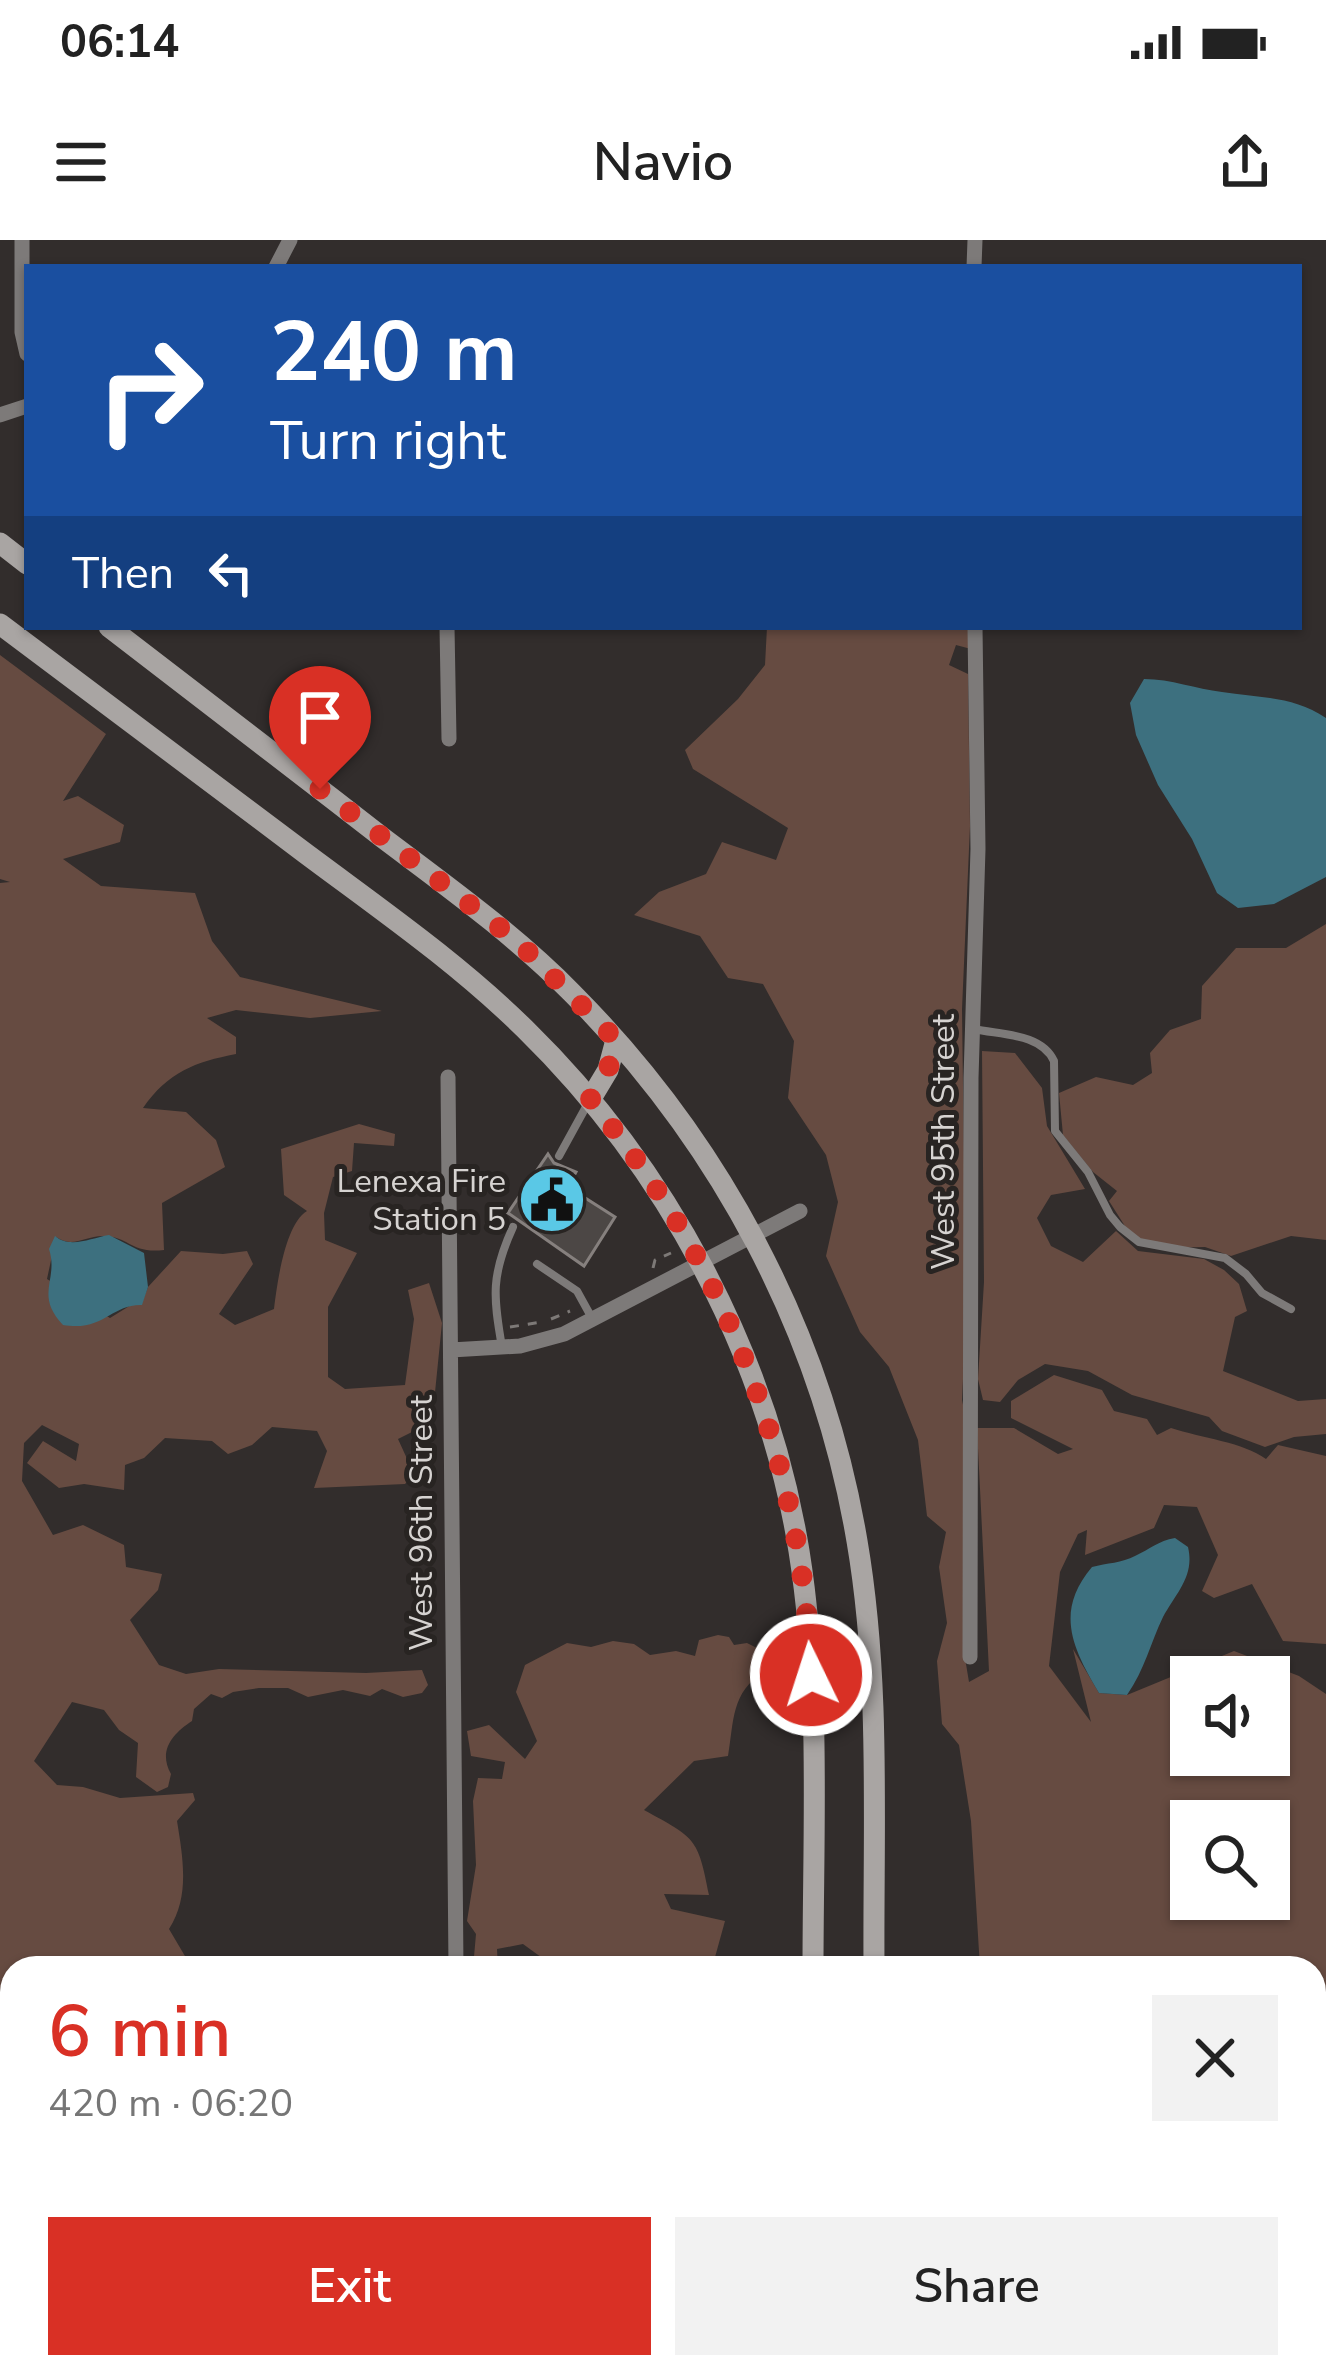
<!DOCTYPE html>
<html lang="en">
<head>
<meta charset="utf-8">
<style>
	:root { --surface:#fff; --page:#f2f2f2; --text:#222; --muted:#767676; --accent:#d93025 }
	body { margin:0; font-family:"Nunito Sans",sans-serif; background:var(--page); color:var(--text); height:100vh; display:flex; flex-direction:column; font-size:45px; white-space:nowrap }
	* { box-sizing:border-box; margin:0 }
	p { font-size:39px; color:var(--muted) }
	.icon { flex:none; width:66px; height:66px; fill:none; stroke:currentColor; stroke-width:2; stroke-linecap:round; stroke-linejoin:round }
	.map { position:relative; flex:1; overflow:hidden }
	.details { position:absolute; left:0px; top:1716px; width:1326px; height:423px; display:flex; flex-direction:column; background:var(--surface); border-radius:36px 36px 0 0; box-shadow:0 3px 9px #0004 }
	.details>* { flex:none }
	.top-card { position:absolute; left:24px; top:24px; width:1278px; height:366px; border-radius:0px; box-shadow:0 3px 9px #0004; background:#1a4fa0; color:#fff; overflow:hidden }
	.tools { position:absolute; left:1170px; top:1416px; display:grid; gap:24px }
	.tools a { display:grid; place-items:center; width:120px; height:120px; border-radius:0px; background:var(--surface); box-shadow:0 3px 9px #0004; font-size:60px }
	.pin { position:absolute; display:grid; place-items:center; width:102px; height:102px; color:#fff; margin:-123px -51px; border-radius:50% 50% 50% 0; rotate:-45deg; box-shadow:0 0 12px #0007 }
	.pin .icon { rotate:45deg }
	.me { position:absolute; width:132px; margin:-66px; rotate:356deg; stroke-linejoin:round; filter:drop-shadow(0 0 9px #0008) }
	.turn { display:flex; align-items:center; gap:42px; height:252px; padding:0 48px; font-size:54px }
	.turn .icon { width:156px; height:156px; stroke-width:2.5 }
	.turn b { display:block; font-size:84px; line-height:102px }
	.then { display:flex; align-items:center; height:114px; padding:0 48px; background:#0003; gap:24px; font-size:45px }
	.round { display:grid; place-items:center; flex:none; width:126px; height:126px; border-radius:0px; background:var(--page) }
	.headline { display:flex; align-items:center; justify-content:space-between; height:204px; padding:0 48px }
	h1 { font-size:72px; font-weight:600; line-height:90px; color:var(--accent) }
	.action { display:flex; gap:24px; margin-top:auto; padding:24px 48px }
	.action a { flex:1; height:138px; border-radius:0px; background:var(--accent); color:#fff; font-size:48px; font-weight:600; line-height:138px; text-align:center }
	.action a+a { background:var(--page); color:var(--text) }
	.status { display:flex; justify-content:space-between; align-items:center; height:84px; padding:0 60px; background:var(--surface); direction:ltr }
	.status svg { height:33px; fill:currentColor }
	header { display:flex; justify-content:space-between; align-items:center; height:156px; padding:0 48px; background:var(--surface); font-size:54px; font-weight:600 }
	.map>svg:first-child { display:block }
	.green { fill:#664b41; fill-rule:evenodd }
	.water { fill:#3d707f }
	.building { fill:#4c4745; stroke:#86807e; stroke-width:3 }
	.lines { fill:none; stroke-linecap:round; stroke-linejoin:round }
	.path { stroke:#7d7977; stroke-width:3; stroke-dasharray:9 9; stroke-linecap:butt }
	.service { stroke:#7d7a79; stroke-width:8 }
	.minor { stroke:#7d7a79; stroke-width:15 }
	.secondary { stroke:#a9a5a3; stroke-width:21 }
	.rail-casing { stroke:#928e8c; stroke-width:9 }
	.rail { stroke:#282422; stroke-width:4.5; stroke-dasharray:14; stroke-linecap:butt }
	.route { stroke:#d93025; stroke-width:21; stroke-dasharray:0 37.8 }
	.labels { text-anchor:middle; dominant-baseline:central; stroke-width:10; stroke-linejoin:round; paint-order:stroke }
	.street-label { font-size:33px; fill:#d6d3d1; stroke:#282422 }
	.poi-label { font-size:33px; fill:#d6d3d1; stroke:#282422; text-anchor:end }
</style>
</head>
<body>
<div class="status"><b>06:14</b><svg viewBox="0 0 49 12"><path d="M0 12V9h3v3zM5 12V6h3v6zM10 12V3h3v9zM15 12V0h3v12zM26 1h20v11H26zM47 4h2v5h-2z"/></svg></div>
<header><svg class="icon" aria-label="menu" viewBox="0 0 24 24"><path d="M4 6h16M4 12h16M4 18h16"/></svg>Navio<svg class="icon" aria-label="share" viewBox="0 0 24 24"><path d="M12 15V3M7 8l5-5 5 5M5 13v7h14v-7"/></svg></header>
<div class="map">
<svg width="1326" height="2138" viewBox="0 0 1326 2138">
	<rect width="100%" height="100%" fill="#322d2c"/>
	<!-- green -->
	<path class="green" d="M767 387H971V409L956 405 949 425 968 434 970 586 962 769 966 1076 962 1160 968 1189 965 1418 969 1442 989 1431 977 1188H1014L1058 1214 1073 1209 1011 1178V1161L1054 1135 1102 1150 1114 1171 1147 1179 1157 1195 1171 1188C1201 1198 1243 1202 1266 1219L1278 1205 1326 1216V1404L1283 1401 1252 1344 1214 1358 1202 1351 1218 1315 1197 1267 1164 1265 1154 1288 1085 1315 1087 1290 1078 1294 1060 1332 1049 1426 1091 1482 1073 1409 1099 1453 1127 1455 1234 1411 1299 1436 1326 1454V2075L1314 2088V1728H980L971 1581 959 1505 942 1484 937 1421 947 1383 939 1327 946 1292 927 1276 918 1200 889 1127 860 1092 826 1016 838 962 826 915 788 858 794 801 763 744 728 738 700 696 634 675 659 652 706 634 722 602 776 620 788 588 693 529 685 510 738 459 765 425ZM1191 1437H1269V1515H1191ZM1191 1581H1269V1659H1191Z
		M0 415 106 494 63 561 78 556 124 585 120 602 63 619 101 646 195 653 212 701 240 737 382 771 310 778 236 770 207 778 236 797V814C195 822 168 832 143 868L186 872 216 900 225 927 162 963 164 1010C132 1014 129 997 105 996 85 995 74 1009 56 997L47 1039 110 1078 131 1065H141L148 1047 181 1011 223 1014 247 1011 253 1024 219 1074 235 1085 274 1069C277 1044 285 984 307 971L284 955 281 909 359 884 395 894 394 906 354 903 352 931 333 937 324 973 325 1000 357 1013 328 1067V1137L345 1149 405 1145 414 1079 408 1050 429 1043 442 1083 432 1182 398 1199 414 1234 405 1244 314 1248 327 1211 317 1191 272 1187 252 1205 228 1214 212 1201 165 1198 144 1218 125 1225 124 1250 84 1244 59 1248 27 1223 43 1201 76 1221 79 1204 42 1185 24 1203 22 1241 53 1295 83 1285 124 1305 126 1327 162 1334 158 1350 130 1380 159 1425 186 1434 219 1429 366 1433 422 1430 428 1445 422 1453 403 1457 382 1449 370 1456 343 1450 308 1457 288 1448H259L233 1452 222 1458 211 1454 194 1469 192 1481C172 1494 158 1511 171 1534L168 1547 157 1552 136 1537 138 1503 119 1490 104 1470 72 1462 34 1521 57 1545 83 1547 120 1558 193 1553 195 1560 177 1581C183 1618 190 1657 169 1689L192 1728H12V2127H433L445 2132 438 2138H0V643L10 642 0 639Z
		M1326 684V1000L1291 996 1231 1016 1205 1007 1159 1008 1130 994 1109 961 1117 951 1093 932 1063 895 1059 853 1096 837 1133 845 1152 833 1150 813 1170 790 1201 779 1202 746 1236 708H1286Z
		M982 811 1015 813 1042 848 1047 886 1085 949 1051 955 1037 978 1051 1006 1083 1022 1116 991 1138 1011 1204 1019 1224 1030 1239 1044 1247 1071 1235 1077 1223 1131 1298 1161 1326 1159V1194L1294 1197 1265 1207 1222 1191 1209 1177 1132 1155 1088 1131 1045 1124 1018 1140 1000 1162 983 1160 978 1139 984 1042Z
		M718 1395 729 1397 734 1405 747 1403 759 1409 764 1432C731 1452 734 1481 728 1516L694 1521 644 1570C695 1598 698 1597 709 1655L664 1654 671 1669 725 1681 712 1728H556L523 1704 497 1709 498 1728H473L476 1694 467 1681 476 1625 473 1561 478 1538 502 1539 505 1522 471 1516 467 1491 489 1485 525 1519 537 1501 516 1452 525 1425 567 1403 591 1407 613 1401 634 1404 650 1415 676 1411 695 1416 699 1400Z
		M962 2127H1258L1247 2138H961Z"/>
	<!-- water -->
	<path class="water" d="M1144 439C1171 439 1196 449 1222 452 1260 458 1293 456 1326 478V637L1274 664 1238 668 1217 653 1192 599 1158 545 1136 495 1130 463Z
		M109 995 144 1013 148 1047 142 1065C111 1064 104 1092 63 1085 34 1054 59 1040 49 1009L55 996C70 1009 91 998 109 995Z
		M1175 1298 1188 1307C1195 1336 1176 1353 1163 1377 1150 1404 1145 1429 1127 1455L1099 1453C1073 1409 1054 1372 1092 1327 1107 1323 1122 1323 1135 1316 1150 1309 1158 1301 1175 1298Z"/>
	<!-- building -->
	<path class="building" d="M548 914 554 923 576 932 568 947 615 977 584 1026 508 973Z"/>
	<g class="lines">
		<!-- path -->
		<path class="path" d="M653 1028 655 1020 671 1013
			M551 1079 570 1071
			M510 1087 542 1082"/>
		<!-- service -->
		<path class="service" d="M974 789C1001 795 1041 793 1054 821L1055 891 1088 932 1110 975 1120 987 1139 1002 1225 1018 1246 1034 1262 1053 1291 1069
			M559 916 587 865
			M537 1024 577 1051 593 1080
			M502 1107C493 1056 491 1035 513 987
			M1323 2138 1326 2136"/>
		<!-- minor -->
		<path class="minor" d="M22 0V92L27 114
			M276 27 290 0
			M974 27 975 0
			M0 175 27 166
			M447 387 449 499
			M448 837 456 1728
			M451 1110 520 1106 564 1094 800 971
			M970 1417 971 838 978 609 975 387"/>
		<!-- secondary -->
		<path class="secondary" d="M0 303 27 324
			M0 384C102 460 204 536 305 613 380 669 458 723 525 789 667 928 767 1114 799 1311 821 1448 813 1590 813 1728
			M109 387C200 457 292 527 383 598 448 647 515 695 572 753 721 903 822 1093 857 1301 881 1441 873 1587 874 1728
			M590 860 608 830 616 800
			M815 2127V2138
			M877 2127V2138"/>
		<defs>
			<path id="rail" d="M1303 2138 1326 2118"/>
		</defs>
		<!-- rail casing -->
		<use href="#rail" class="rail-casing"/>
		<!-- rail -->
		<use href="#rail" class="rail"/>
	</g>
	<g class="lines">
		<!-- route -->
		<path class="route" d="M320 549 517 701 616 800 608 830 590 860C725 1020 803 1225 811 1435"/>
	</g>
	<!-- icons -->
	<defs>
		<symbol id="civic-disc" viewBox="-11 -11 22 22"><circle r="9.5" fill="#5ac8e6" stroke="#282422"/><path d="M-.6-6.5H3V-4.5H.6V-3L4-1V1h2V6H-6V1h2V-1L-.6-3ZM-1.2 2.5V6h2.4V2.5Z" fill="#111"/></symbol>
	</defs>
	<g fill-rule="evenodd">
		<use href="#civic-disc" x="514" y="922" width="76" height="76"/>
	</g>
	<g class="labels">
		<!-- street labels -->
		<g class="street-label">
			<text transform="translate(943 902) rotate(-90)">West 95th Street</text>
			<text transform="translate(421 1283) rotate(-90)">West 96th Street</text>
		</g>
		<!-- poi labels -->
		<g class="poi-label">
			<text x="506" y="941">Lenexa Fire<tspan x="506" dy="38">Station 5</tspan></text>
		</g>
	</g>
</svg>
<div class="tools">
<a><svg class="icon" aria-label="sound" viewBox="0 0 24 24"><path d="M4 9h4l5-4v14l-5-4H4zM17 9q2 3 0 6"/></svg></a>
<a><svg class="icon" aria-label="search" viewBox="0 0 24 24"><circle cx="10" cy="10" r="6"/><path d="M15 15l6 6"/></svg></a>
</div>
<div class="pin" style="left:320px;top:549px;background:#d93025"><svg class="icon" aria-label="arrive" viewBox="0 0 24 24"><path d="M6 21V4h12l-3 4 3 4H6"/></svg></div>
<svg class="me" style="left:811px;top:1435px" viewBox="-20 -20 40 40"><circle r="17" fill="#d93025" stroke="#fff" stroke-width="3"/><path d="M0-11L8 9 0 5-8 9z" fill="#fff"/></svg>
<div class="top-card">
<div class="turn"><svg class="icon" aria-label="right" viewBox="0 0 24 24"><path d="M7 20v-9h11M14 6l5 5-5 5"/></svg><div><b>240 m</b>Turn right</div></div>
<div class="then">Then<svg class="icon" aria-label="left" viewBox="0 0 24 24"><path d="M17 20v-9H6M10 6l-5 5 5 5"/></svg></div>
</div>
<section class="details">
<div class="headline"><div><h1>6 min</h1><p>420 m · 06:20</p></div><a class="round"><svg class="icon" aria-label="close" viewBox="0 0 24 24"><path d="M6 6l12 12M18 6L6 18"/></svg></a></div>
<div class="action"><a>Exit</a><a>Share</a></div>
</section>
</div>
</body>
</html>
